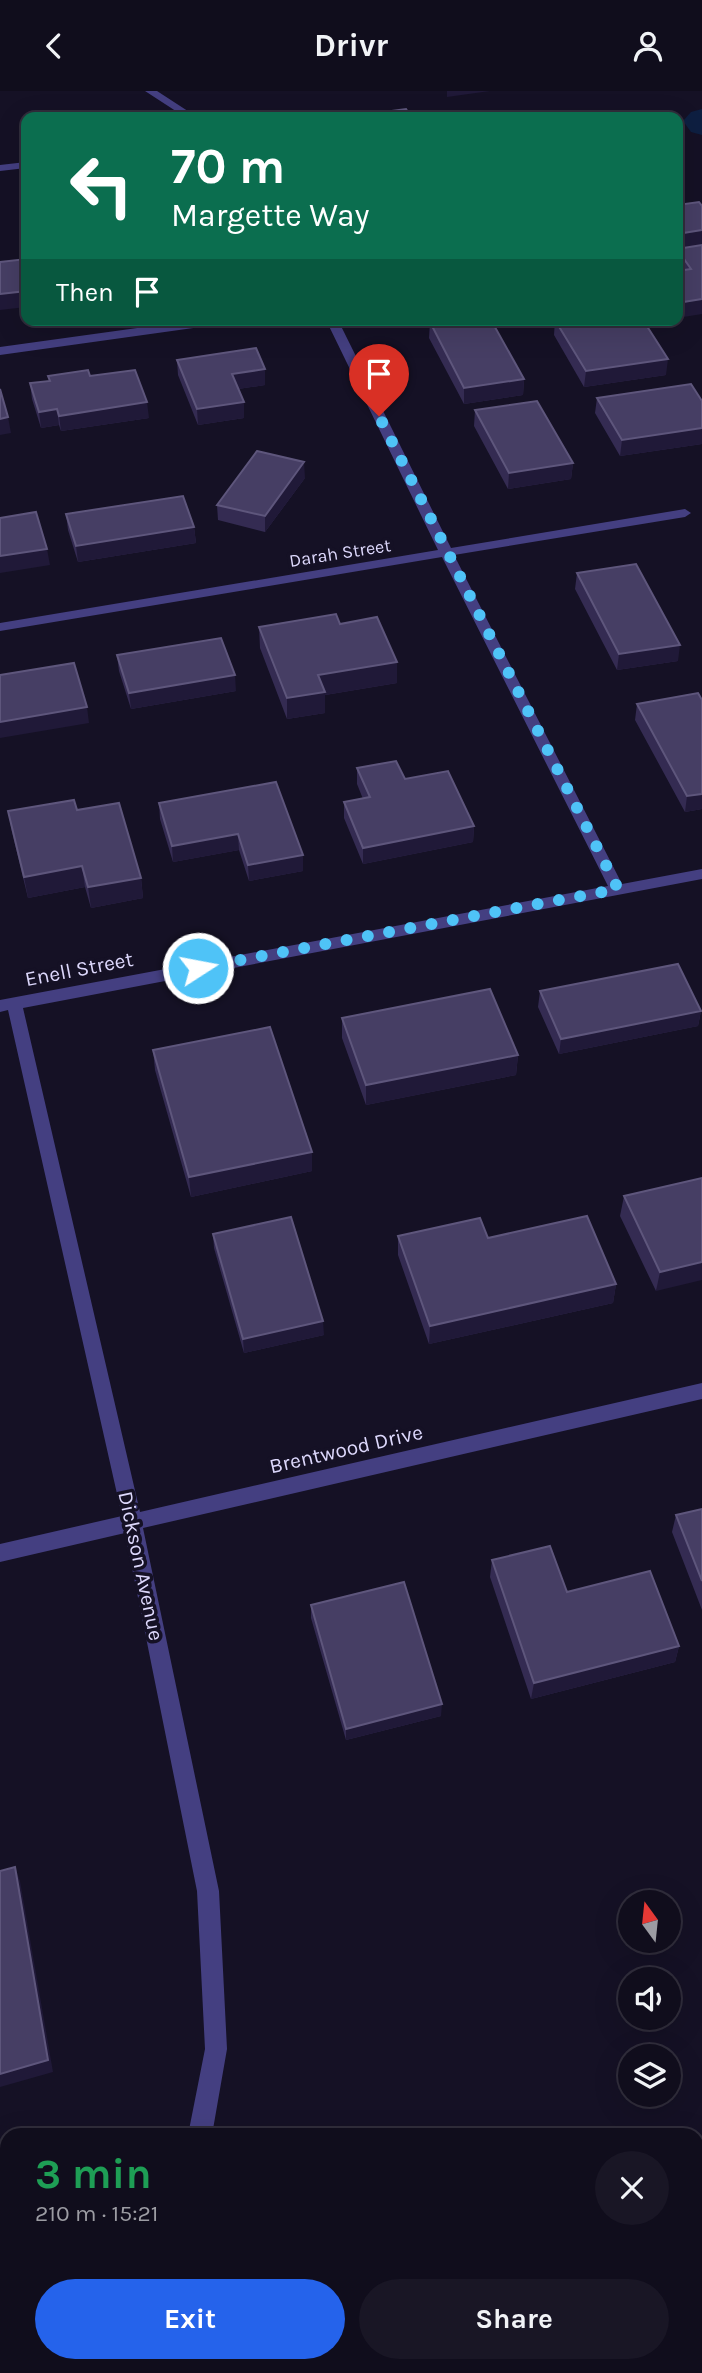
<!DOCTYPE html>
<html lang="en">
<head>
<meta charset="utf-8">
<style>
	:root { --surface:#100d1c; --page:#191625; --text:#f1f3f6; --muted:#9c9ca3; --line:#302d3b; --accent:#2563eb }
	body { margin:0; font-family:Karla,sans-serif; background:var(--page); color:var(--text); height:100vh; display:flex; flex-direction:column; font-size:26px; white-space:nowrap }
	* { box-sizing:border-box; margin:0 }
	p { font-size:23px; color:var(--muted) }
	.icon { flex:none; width:38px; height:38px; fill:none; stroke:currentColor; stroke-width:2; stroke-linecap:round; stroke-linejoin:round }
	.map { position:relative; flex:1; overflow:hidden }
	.details { position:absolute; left:0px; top:2037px; width:704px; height:245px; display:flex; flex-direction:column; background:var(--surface); border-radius:21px 21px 0 0; box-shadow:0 7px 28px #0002,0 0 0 2px var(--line) }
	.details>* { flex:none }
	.top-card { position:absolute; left:21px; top:21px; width:662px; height:214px; border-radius:14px; box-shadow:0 7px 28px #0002,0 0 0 2px var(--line); background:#0b6e4f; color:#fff; overflow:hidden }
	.needle { width:46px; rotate:345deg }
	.controls { position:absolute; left:618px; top:1799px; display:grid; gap:14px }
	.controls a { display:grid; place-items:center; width:63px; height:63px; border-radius:50%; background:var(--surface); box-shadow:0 7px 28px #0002,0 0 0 2px var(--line); font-size:35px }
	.pin { position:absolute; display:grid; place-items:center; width:60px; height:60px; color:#fff; margin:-72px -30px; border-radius:50% 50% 50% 0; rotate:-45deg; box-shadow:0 0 7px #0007 }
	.pin .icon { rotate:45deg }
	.me { position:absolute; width:77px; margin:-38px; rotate:79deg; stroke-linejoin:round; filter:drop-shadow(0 0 5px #0008) }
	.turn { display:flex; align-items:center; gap:24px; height:147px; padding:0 35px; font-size:32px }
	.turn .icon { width:91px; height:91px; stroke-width:2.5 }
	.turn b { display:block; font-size:49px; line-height:60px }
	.then { display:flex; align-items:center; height:66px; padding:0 35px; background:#0003; gap:14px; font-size:26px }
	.round { display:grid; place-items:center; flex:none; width:74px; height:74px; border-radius:37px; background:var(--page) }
	.overview { display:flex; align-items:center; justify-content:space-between; height:119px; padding:0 35px }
	h1 { font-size:42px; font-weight:700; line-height:52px; color:#1e9e55 }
	.cta { display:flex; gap:14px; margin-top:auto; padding:14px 35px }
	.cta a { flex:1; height:80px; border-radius:42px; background:var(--accent); color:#fff; font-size:28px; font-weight:700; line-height:80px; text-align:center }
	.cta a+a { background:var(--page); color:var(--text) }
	header { display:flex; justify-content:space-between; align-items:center; height:91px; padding:0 35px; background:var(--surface); font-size:32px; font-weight:700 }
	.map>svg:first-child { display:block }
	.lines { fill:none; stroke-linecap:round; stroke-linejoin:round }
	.canal { fill:#0e1f41; fill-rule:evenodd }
	.minor { fill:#443f81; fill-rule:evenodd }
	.wall { fill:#342b52 }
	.shaded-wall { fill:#201938 }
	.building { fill:#463e64; stroke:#5e567c; stroke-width:2 }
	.route { stroke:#4fc3f7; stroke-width:12; stroke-dasharray:0 21.6 }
	.labels { text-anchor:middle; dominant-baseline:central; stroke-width:7; stroke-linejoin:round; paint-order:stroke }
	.far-street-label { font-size:18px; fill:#ddd8fc; stroke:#151125 }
	.street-label { font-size:21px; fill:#ddd8fc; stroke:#151125 }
</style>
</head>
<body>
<header><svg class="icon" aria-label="back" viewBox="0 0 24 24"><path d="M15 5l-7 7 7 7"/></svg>Drivr<svg class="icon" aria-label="person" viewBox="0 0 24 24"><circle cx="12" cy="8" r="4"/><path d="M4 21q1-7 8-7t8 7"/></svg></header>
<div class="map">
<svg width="702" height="2282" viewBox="0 0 702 2282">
	<rect width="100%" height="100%" fill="#151125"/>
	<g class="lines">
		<!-- canal -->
		<path class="canal" d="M702 18V44L691 41 683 30 691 21Z"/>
		<!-- minor -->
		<path class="minor" d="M145 0H157L197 26H185Z
			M26 71V77L0 80V74Z
			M195 229H228L222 233 0 264V256Z
			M326 229H338L451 457 685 418 691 422 685 426 454 464 622 793 702 778V788L23 917 140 1421 702 1292V1308L143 1437 219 1800 227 1958 212 2044H188L205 1958 197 1800 125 1442 0 1471V1453L122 1425 8 919 0 921V909L608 795 442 466 0 540V532L438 459Z
			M145 2275H169L168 2282H144Z"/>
	</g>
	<!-- wall -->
	<path class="wall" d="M677 114 702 223 677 177Z
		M555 229 666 284 584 296 554 244Z
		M430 231 524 288 523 304 464 313 429 247Z
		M177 269 265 294 238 298 244 327 198 334 178 284Z
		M48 285H90L149 327 61 340 59 334 41 337 32 308 30 292 49 290Z
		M597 307 702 310V353L620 365 595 322Z
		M475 319 573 372 571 388 508 398 474 335Z
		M305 387 265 441 218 429 217 414Z
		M66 423 194 436 196 452 78 471 68 439Z
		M577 482 678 570 617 579 575 498Z
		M340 533 397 592 325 604V622L287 628 260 557 259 536Z
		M117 564 236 600 131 618 119 580Z
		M637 613 702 718 685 721 635 629Z
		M357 677 405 688 474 735 473 751 363 773 344 727V711L363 708 357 693Z
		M159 712 303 764V780L249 790 239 759 173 771 160 728Z
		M77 719 141 787 143 807 91 817 85 796 28 807 12 741 8 720Z
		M540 900 701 920 698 935 559 963 538 916Z
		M342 927 518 964 516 984 366 1014 342 947Z
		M153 959 312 1080 191 1106 155 979Z
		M702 1087 656 1200 620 1125 624 1105Z
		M213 1143 324 1244 244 1262 214 1157Z
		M398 1145 488 1147 616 1193 613 1212 429 1253 398 1164Z
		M702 1418V1519L672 1441 676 1424Z
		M492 1469 567 1501 679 1555 675 1571 531 1608 490 1486Z
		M311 1514 441 1625 346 1649 311 1527Z"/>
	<!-- shaded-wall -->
	<path class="shaded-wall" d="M447 0H490L447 6Z
		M702 139V154L677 158V143Z
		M26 200V216L0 219V203Z
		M702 208V223L677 227V212Z
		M668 268 666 284 584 296 586 280Z
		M265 278V294L232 299V283Z
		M524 288 523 304 464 313V297Z
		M147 311 149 327 61 340 59 325Z
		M244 311V327L198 334 197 318Z
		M57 318 59 334 41 337 39 321Z
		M8 326 11 342 0 344V328Z
		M702 337V353L620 365 622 349Z
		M304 371 305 387 265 441V425Z
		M573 372 571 388 508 398 509 382Z
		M194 436 196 452 78 471 76 455Z
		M47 458 50 474 0 482V465Z
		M680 554 678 570 617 579 619 563Z
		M397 571V592L325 604V622L287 628V607L318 584Z
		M235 584 236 600 131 618 129 602Z
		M87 616 89 632 0 647V631Z
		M702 703V718L685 721 687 705Z
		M474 735 473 751 363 773V757Z
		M238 743 239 759 173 771 172 755Z
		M303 764V780L249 790 248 774Z
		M82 775 85 796 28 807 24 786Z
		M141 787 143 807 91 817 88 796Z
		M701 920 698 935 559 963 561 948Z
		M518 964 516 984 366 1014V994Z
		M312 1061V1080L191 1106 189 1086Z
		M702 1171V1189L656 1200 660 1181Z
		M616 1193 613 1212 429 1253 430 1235Z
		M323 1230 324 1244 244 1262 243 1248Z
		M679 1555 675 1571 531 1608 534 1592Z
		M442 1613 441 1625 346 1649V1638Z
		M15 1776 20 1790 53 1981 0 1996V1983Z
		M4 2063 7 2068V2091L0 2131V2087Z"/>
	<!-- building -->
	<path class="building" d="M406 18 411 26H378L376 22Z
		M699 111 702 115V139L677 143V114Z
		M702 154V208L677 212V180L691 178 677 158Z
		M26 168V200L0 203V171Z
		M443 229H491L524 288 464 297 430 231Z
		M555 229H643L668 268 586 280Z
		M256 257 265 278 232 283 244 311 197 318 177 269Z
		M88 279 90 285 135 279 147 311 59 325 57 318 39 321 30 292 50 290 48 285Z
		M691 293 702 310V337L622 349 597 307Z
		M0 298 8 326 0 328Z
		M537 310 573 372 509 382 475 319Z
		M257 360 304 371 265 425 217 414Z
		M183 405 194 436 76 455 66 423Z
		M36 421 47 458 0 465V427Z
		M636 473 680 554 619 563 577 482Z
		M336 523 340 533 377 526 397 571 318 584 325 601 287 607 259 536Z
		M221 547 235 584 129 602 117 564Z
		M74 572 87 616 0 631V584Z
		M698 602 702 609V703L687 705 637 613Z
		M396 670 405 688 448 680 474 735 363 757 344 711 370 706 357 677Z
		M276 691 303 764 248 774 238 743 172 755 159 712Z
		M74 709 77 719 119 712 141 787 88 796 82 775 24 786 8 720Z
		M678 873 701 920 561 948 540 900Z
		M490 898 518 964 366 994 342 927Z
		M270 936 312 1061 189 1086 153 959Z
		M702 1087V1171L660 1181 624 1105Z
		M587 1125 616 1193 430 1235 398 1145 480 1127 488 1147Z
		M291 1126 323 1230 243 1248 213 1143Z
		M702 1418V1490L676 1424Z
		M550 1455 567 1501 650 1480 679 1555 534 1592 492 1469Z
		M404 1491 442 1613 346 1638 311 1514Z
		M15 1776 48 1969 0 1983V1780Z
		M0 2062 4 2063 0 2087Z
		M342 2275H492L491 2282H341Z"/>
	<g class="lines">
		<!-- route -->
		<path class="route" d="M198 877 618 798 379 325"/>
	</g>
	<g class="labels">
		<!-- far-street labels -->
		<g class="far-street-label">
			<text transform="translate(340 462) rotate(-9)">Darah Street</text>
		</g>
		<!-- street labels -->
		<g class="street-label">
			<text transform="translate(79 878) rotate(-11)">Enell Street</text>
			<text transform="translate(346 1358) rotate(-13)">Brentwood Drive</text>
			<text transform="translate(141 1475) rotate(78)">Dickson Avenue</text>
		</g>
	</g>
</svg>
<div class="controls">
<a><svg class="needle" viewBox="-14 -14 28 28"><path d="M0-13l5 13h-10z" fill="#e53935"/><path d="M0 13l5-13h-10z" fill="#9c9ca3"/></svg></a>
<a><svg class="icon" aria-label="sound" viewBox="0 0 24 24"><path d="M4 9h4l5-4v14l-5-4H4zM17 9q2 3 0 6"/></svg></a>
<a><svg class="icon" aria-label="layers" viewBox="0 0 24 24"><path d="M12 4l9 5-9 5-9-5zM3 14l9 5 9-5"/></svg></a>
</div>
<div class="pin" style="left:379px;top:325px;background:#d93025"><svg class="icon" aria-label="arrive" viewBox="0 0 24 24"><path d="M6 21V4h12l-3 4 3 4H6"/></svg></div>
<svg class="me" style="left:198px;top:877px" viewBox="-20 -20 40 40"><circle r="17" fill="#4fc3f7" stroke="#fff" stroke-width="3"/><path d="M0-11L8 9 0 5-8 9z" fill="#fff"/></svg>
<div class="top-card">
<div class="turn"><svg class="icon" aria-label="left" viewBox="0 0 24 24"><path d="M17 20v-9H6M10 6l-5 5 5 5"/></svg><div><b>70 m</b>Margette Way</div></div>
<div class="then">Then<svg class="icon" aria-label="arrive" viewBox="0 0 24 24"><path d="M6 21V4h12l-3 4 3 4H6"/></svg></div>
</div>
<section class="details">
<div class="overview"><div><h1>3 min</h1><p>210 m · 15:21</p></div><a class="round"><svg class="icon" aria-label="close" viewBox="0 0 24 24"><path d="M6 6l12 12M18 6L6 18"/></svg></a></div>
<div class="cta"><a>Exit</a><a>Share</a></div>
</section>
</div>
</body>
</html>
